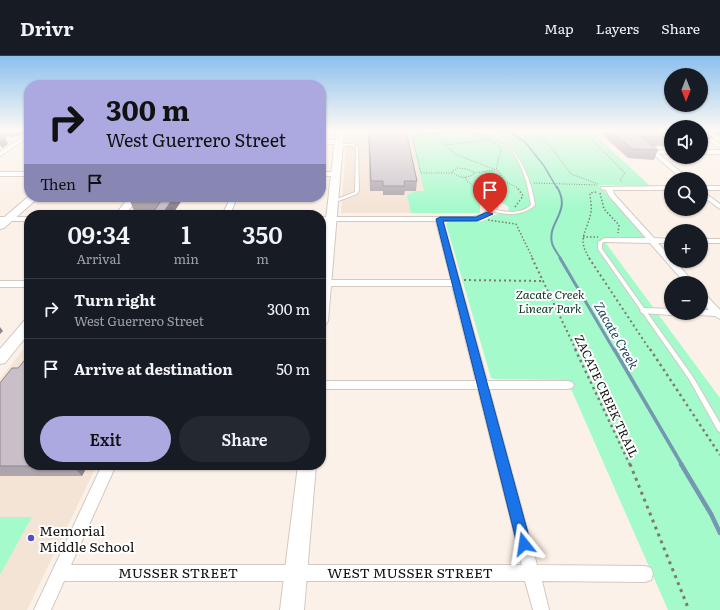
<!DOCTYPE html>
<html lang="en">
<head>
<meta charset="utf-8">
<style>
	:root { --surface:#171b24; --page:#242831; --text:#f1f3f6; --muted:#9ea1a6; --line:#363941; --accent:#aba9e0 }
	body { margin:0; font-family:Literata,serif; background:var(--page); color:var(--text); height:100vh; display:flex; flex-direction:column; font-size:15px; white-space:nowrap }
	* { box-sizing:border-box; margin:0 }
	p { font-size:13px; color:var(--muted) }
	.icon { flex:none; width:22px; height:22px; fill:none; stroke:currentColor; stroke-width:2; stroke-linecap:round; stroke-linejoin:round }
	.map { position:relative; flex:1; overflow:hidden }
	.sheet { position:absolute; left:24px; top:154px; width:302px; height:260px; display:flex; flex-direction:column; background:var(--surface); border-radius:16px; box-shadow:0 1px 3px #0004 }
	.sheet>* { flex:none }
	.guide { position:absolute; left:24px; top:24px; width:302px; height:122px; border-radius:16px; box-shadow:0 1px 3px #0004; background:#aba9e0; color:#111; overflow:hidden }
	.needle { width:26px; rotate:180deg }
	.controls { position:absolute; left:664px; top:12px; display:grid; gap:8px }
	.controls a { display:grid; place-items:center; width:44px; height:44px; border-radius:50%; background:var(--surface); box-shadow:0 1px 3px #0004; font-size:20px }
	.pin { position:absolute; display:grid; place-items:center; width:34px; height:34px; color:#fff; margin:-41px -17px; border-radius:50% 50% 50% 0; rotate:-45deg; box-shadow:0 0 4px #0007 }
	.pin .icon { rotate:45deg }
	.me { position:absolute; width:44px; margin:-22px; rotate:345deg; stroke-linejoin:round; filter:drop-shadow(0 0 3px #0008) }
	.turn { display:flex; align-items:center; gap:14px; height:84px; padding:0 16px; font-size:18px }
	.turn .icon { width:52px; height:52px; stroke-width:2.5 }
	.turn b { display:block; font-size:28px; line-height:34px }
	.then { display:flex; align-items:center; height:38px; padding:0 16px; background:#0003; gap:8px; font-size:15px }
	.eta { display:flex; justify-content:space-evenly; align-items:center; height:68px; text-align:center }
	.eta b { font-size:24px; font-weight:600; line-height:28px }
	.primary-button { display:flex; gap:8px; margin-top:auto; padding:8px 16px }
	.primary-button a { flex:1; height:46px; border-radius:24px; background:var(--accent); color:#111; font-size:16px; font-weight:600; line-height:46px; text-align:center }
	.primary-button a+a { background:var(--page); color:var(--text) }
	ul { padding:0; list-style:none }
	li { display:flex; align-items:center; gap:12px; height:60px; padding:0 16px; border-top:1px solid var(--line) }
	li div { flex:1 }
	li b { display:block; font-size:15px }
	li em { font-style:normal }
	header { display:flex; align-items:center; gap:24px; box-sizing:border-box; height:56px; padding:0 20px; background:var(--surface); border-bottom:1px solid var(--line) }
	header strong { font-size:19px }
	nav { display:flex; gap:22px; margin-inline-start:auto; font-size:14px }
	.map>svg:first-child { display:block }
	.built { fill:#f4e4d6 }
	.green { fill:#a5facb }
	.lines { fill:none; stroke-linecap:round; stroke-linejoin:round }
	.stream-far4 { stroke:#7498af; stroke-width:1.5 }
	.stream-far3 { stroke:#7498af; stroke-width:2 }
	.stream-far2 { stroke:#7498af; stroke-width:3 }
	.stream-far1 { stroke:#7498af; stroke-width:3.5 }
	.stream { stroke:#7498af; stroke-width:4.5 }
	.lane-casing { stroke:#d2c9c0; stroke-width:2 }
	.street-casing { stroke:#d2c9c0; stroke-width:2 }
	.secondary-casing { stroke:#d2c9c0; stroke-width:2 }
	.path-far4 { stroke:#7f7873; stroke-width:1; stroke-dasharray:1 1.5; stroke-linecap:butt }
	.path-far3 { stroke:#7f7873; stroke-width:1.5; stroke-dasharray:1.5 2; stroke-linecap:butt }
	.path-far2 { stroke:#7f7873; stroke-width:2; stroke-dasharray:2 3; stroke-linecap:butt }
	.path-far1 { stroke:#7f7873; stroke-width:2.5; stroke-dasharray:2.5 3.5; stroke-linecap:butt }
	.path { stroke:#7f7873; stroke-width:3; stroke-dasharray:3 4.5; stroke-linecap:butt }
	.lane { fill:#fff; fill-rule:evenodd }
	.street { fill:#fff; fill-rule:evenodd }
	.secondary { fill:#fff; fill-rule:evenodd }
	.wall { fill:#ada4ac }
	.shaded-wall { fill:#8d868c }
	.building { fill:#c9bfc8; stroke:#8d868c }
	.route { fill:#1a73e8; stroke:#114b97 }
	.poi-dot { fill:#554ec5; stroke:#fff; stroke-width:1.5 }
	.labels { text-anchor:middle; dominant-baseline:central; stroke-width:4; stroke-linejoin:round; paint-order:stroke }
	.park-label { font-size:12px; font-style:italic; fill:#06341f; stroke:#fff }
	.street-label { font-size:12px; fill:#13100d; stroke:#fff }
	.water-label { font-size:13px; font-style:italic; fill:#214861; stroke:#fff }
	.near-poi-label { font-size:14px; fill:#13100d; stroke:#fff; text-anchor:start }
	.near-street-label { font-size:14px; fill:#13100d; stroke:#fff }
</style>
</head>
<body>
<header>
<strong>Drivr</strong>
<nav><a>Map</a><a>Layers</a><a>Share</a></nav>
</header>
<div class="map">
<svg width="720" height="554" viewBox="0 0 720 554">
	<rect width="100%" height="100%" fill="#fbf1e8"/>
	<!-- built -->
	<path class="built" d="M347 75H410L424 136 415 135 407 139 411 157H341Z
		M29 286V409H97L27 554H0V323Z"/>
	<!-- green -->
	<path class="green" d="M410 75H591L650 130 599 129 644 181 602 182 720 342V554H668L572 335 563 324 494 323 491 322 446 168 448 166 483 165 495 159 508 156 509 152C503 144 488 143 480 149V157H411L407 139 415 135H424Z
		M0 461H32L0 519Z"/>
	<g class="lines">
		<!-- stream-far4 -->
		<path class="stream-far4" d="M508 75 525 86 544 110 557 132"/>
		<!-- stream-far3 -->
		<path class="stream-far3" d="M557 131C572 156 547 166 552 187 553 192 558 198 561 203"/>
		<!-- stream-far2 -->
		<path class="stream-far2" d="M560 202 614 294"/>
		<!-- stream-far1 -->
		<path class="stream-far1" d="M614 293 682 409"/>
		<!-- stream -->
		<path class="stream" d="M681 408 711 458 720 477"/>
		<defs>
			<path id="lane" d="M492 75H494C518 96 530 117 535 149 524 160 504 160 490 154L492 153C505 156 520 159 531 149 528 127 522 107 508 90 503 85 496 80 492 75Z
				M339 88H354L358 91 359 134 357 138 333 147 331 146 332 145 355 136V134L356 91 353 90H338V89Z
				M604 183H605L607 184 602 187V193L693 321 720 367V376L718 375 689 323 598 193V186Z"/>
			<path id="street" d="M701 76 720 88V92L701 80Z
				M29 77V81L0 100V96Z
				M321 84H339L342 86 339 88H321Z
				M671 93V97L659 98 689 123H682L653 98 656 95Z
				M701 94H720V98H701Z
				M0 116H29V120H0Z
				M321 116H336L339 118 336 120H321Z
				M671 130V134H613L614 138 654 182 671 183V187H658L671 201V205H675L694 227H685L650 187 605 186 601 184 605 182H646L609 140 606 134 601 133V131Z
				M701 130H720V134H701Z
				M701 134 720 148V153L701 139Z
				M231 141H237L230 159H222Z
				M495 149 497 150V152C483 168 463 165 443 165L487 325H568L572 326 574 329 572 332 568 333H489L537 509 645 510 651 512 653 518 651 524 645 526 542 525 549 554H533L525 525H64L51 554H34L102 409H116L71 509H522L478 333H321V325H476L452 230H321V224H451L436 165H321V161H473L481 159Z
				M0 161H29V165H0Z
				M701 183H720V187H701Z
				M0 225H29V231H0Z
				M701 236 704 237 720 254V263L715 260 698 259 696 257H701V254H709L701 245Z
				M645 252 671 253V257H675L671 259 642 257 640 255Z"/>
			<path id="secondary" d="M336 75H344L328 265 326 268 321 270V207Z
				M29 140 39 141 4 172 0 173V165Z
				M129 141H139L125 159H115Z
				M29 263V277L5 307 0 308V293L24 265Z
				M298 409H316L304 554H280Z"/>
		</defs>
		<!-- lane casing -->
		<use href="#lane" class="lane-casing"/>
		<!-- street casing -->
		<use href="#street" class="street-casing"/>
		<!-- secondary casing -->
		<use href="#secondary" class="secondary-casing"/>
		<!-- path-far4 -->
		<path class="path-far4" d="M531 75 551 91 571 118 598 128
			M583 75 625 117 620 124 622 126
			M434 79 457 99 499 115 504 125 518 132
			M444 89 491 84
			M457 112 467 113 474 116V118C466 123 459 122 452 116Z
			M452 117H421L412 80C444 77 477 67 501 93L496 114
			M474 117 495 114
			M465 121 467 125 477 132
			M534 127 597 129"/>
		<!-- path-far3 -->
		<path class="path-far3" d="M475 131 486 138 493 147
			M600 137 604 153 619 169 618 177
			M515 151 523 140 517 131
			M488 164 516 168 533 203
			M583 181H598
			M590 203C576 182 587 177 591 156 592 150 590 143 590 137L597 136"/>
		<!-- path-far2 -->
		<path class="path-far2" d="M532 202 576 294
			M589 202 650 294
			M464 224 542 225"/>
		<!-- path-far1 -->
		<path class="path-far1" d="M575 293 630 409
			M650 293 720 399"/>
		<!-- path -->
		<path class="path" d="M630 408 689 554"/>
		<!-- lane -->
		<use href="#lane" class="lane"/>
		<!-- street -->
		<use href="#street" class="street"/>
		<!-- secondary -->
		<use href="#secondary" class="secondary"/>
	</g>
	<!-- wall -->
	<path class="wall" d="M0 75H28L19 80 0 81Z
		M368 75H406L417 125 416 135H405L404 139H383V135H370Z
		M598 75H671V90H653L658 94 654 104 628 102Z
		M701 75 712 81 707 91H701Z
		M710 75H720V81Z
		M133 141H184L173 157 178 159 153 155H134L130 145Z
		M18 312 88 409 82 420H0V327Z"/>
	<!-- shaded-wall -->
	<path class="shaded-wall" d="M16 75H28L19 80Z
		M5 82 8 88 2 92 0 89V85Z
		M174 141H184L172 159 163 157Z
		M0 271 3 275 0 278Z
		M74 409H88L82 420 73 410Z"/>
	<!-- building -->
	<path class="building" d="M369 75H406L417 125H404L405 130H383V125H371Z
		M611 75H671V81H641L658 94 632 93Z
		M701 75H702L712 81H701Z
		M0 82H5L0 85Z
		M133 141H174L163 157H178L177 159H151L161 145H130Z
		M29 299V409H74L73 410H0V327L12 312H18Z"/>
	<!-- sky -->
	<linearGradient id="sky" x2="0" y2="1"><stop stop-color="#8ac0ed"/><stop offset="0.49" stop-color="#fdf9f5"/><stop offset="1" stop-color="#fdf9f5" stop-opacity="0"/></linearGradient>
	<rect width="720" height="152" fill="url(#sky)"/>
	<!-- route -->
	<path class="route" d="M487 156 493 158 477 165H443L531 488 529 493 524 495 519 493 517 488 436 163 440 161H476Z"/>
	<!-- markers -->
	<circle class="poi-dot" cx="31" cy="482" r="4"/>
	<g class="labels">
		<!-- park labels -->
		<g class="park-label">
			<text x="550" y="238">Zacate Creek<tspan x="550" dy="14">Linear Park</tspan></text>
		</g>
		<!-- street labels -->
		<g class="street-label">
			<text transform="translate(607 340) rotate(65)">ZACATE CREEK TRAIL</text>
		</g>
		<!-- water labels -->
		<g class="water-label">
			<text transform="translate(617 279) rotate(60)">Zacate Creek</text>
		</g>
		<!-- near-poi labels -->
		<g class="near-poi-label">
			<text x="39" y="474">Memorial<tspan x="39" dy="16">Middle School</tspan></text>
		</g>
		<!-- near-street labels -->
		<g class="near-street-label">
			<text x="178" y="516">MUSSER STREET</text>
			<text x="410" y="516">WEST MUSSER STREET</text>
		</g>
	</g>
</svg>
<div class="controls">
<a><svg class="needle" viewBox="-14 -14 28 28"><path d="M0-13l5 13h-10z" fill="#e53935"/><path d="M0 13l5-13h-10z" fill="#9ea1a6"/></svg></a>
<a><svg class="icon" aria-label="sound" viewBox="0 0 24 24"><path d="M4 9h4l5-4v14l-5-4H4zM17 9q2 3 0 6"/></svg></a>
<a><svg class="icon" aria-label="search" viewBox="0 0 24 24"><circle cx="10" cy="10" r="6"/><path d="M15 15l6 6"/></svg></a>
<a>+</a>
<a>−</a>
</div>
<div class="pin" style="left:490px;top:158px;background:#d93025"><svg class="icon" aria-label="arrive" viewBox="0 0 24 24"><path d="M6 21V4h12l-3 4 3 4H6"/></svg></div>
<svg class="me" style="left:524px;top:488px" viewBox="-20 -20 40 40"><path d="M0-17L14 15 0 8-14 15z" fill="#1a73e8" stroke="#fff" stroke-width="4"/></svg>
<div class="guide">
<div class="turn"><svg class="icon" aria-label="right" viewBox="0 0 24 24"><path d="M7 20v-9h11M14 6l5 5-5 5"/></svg><div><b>300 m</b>West Guerrero Street</div></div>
<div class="then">Then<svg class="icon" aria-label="arrive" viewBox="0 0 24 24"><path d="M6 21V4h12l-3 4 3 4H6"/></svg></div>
</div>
<section class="sheet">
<div class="eta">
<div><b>09:34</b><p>Arrival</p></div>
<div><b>1</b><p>min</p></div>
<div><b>350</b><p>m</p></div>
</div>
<ul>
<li><svg class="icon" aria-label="right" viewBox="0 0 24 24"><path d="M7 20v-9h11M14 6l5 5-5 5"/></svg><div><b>Turn right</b><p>West Guerrero Street</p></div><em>300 m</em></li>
<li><svg class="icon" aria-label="arrive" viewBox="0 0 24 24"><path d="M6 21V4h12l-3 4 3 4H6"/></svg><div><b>Arrive at destination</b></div><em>50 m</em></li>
</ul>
<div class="primary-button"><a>Exit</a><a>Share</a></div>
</section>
</div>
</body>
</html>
